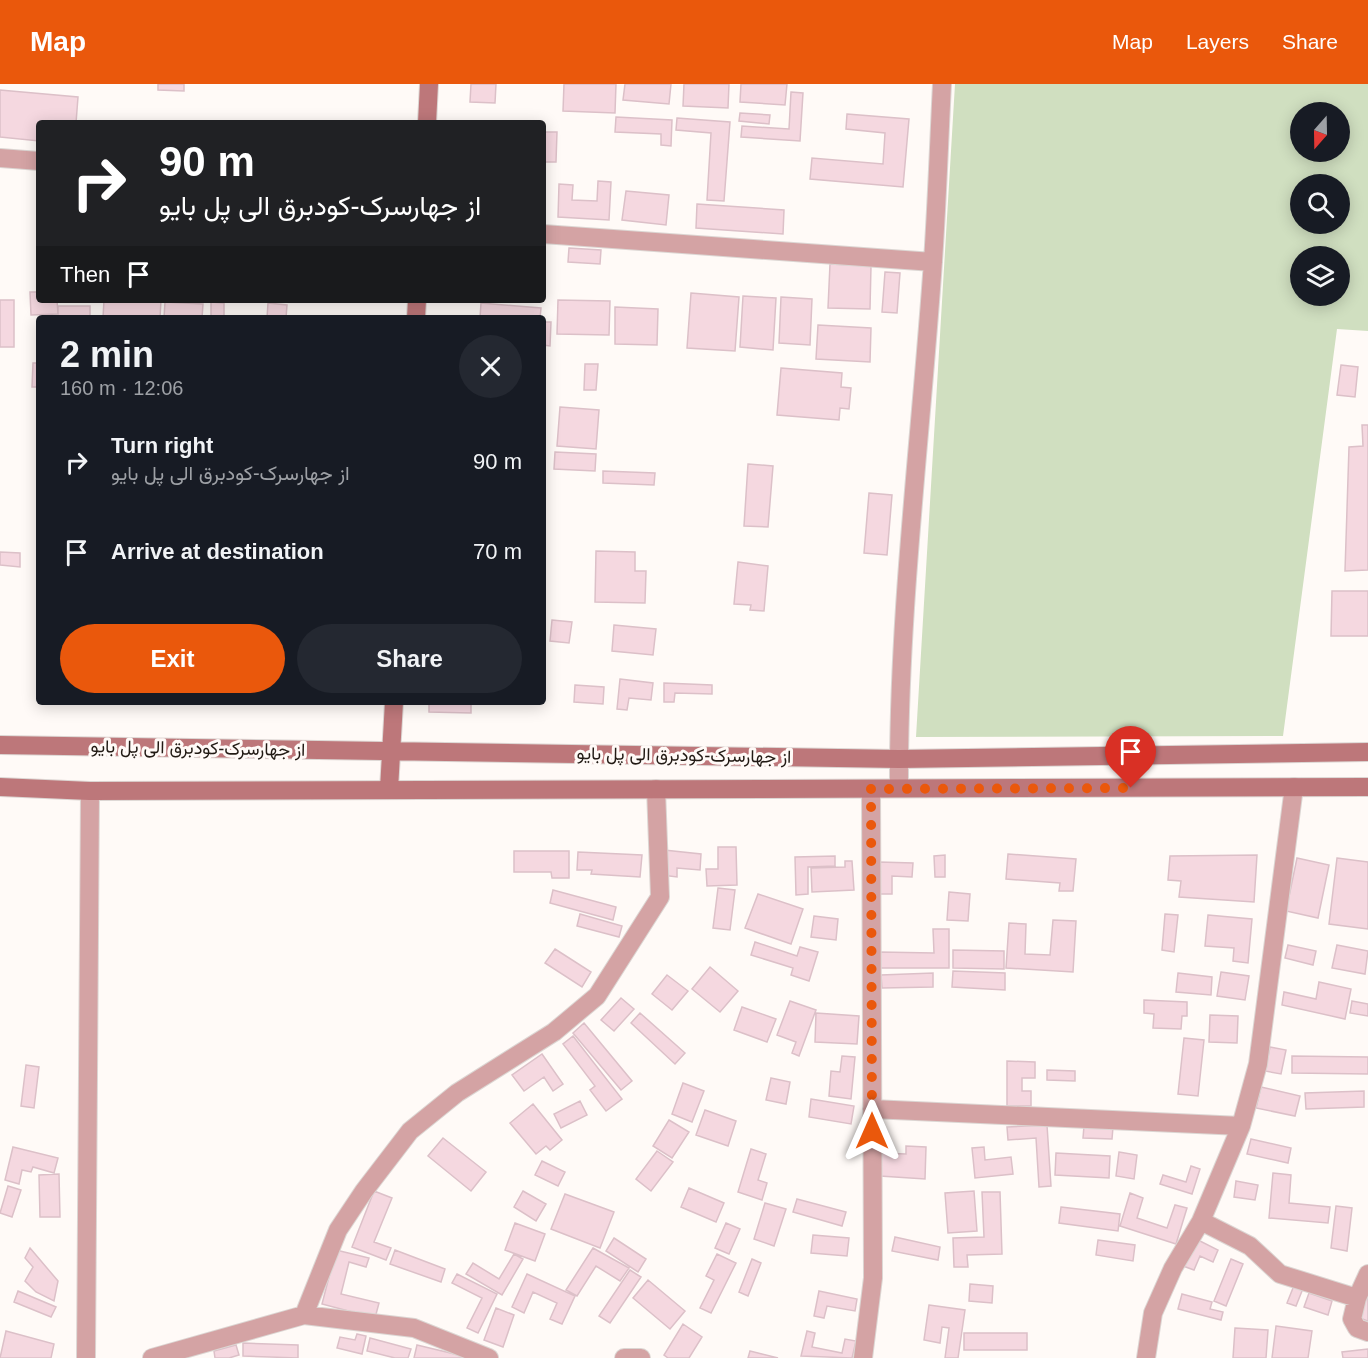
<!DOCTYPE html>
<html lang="en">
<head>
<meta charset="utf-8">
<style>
	:root { --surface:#171b24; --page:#242831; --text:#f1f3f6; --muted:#9ea1a6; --accent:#ea580c }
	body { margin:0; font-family:Helvetica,Vazirmatn,sans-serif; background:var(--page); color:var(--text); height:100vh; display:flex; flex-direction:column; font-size:22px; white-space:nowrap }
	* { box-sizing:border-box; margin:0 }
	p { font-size:20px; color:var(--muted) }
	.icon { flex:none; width:33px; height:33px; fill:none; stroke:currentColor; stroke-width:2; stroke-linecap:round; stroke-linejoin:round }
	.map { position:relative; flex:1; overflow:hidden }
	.panel { position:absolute; left:36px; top:231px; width:510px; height:390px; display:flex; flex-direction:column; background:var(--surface); border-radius:6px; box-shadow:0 3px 15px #0003 }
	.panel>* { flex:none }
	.hud { position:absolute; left:36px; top:36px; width:510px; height:183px; border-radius:6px; box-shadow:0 3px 15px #0003; background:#202124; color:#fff; overflow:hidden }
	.needle { width:39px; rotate:200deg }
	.controls { position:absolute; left:1290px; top:18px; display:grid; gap:12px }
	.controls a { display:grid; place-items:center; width:60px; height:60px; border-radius:50%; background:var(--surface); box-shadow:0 3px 15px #0003; font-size:30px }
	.pin { position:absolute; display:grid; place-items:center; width:51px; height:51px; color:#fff; margin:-62px -26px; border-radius:50% 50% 50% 0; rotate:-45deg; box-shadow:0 0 6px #0007 }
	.pin .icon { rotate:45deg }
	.me { position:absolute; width:66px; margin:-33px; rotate:0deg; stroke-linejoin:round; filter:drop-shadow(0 0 4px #0008) }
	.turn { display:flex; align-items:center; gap:21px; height:126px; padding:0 24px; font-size:27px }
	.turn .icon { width:78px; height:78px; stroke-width:2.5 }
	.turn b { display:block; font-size:42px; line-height:51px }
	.then { display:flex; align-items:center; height:57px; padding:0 24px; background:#0003; gap:12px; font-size:22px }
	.round { display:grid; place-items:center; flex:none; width:63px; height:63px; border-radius:32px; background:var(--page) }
	.summary { display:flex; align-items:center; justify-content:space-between; height:102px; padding:0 24px }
	h1 { font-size:36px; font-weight:700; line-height:45px }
	.button { display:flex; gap:12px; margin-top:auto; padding:12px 24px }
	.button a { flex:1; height:69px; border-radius:36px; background:var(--accent); color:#fff; font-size:24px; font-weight:700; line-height:69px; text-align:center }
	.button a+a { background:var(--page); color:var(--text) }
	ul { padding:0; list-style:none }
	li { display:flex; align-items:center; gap:18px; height:90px; padding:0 24px }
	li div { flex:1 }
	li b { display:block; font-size:22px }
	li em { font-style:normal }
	header { display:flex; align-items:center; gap:36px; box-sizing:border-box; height:84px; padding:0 30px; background:var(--accent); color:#fff }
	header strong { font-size:28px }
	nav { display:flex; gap:33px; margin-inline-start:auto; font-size:21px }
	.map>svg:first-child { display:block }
	.green { fill:#d0dfc0; fill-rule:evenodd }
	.building { fill:#f5d8e0; stroke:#dcc0c8; stroke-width:1.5 }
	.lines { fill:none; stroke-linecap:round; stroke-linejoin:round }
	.street-casing { stroke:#dcd6d3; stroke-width:20 }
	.secondary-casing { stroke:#dcd6d3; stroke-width:20 }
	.street { stroke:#d4a3a4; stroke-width:18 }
	.secondary { stroke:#bd777a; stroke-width:18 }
	.route { stroke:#ea580c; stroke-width:10; stroke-dasharray:0 18 }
	.labels { text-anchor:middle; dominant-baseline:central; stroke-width:6; stroke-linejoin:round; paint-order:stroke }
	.street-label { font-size:18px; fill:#221a14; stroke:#fffaf7 }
</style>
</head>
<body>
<header>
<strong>Map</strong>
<nav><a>Map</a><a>Layers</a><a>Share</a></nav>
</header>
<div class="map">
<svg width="1368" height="1274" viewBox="0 0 1368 1274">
	<rect width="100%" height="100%" fill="#fffaf7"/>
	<!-- green -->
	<path class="green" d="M955 0H1368V247L1337 245 1283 652 916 653ZM1300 28H1340V68H1300ZM1300 100H1340V140H1300ZM1300 172H1340V212H1300Z"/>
	<!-- building -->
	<path class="building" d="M158 0H184V7L158 6Z
		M471 0H496L495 19 470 18Z
		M564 0H616L615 29 563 27Z
		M625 0H671L669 20 623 16Z
		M684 0H729L728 24 683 22Z
		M741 0H787L785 21 740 18Z
		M0 6 78 13 76 39H39V57L0 53Z
		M791 8 803 9 800 57 741 53 742 42 789 45Z
		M740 29 770 31 769 40 739 37Z
		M847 30 909 35 903 103 810 95 812 74 883 80 885 49 846 45Z
		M616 33 672 36 671 62 661 61V50L615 48Z
		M677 34 730 38 724 117 707 116 711 49 676 46Z
		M543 48H557L556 78H543Z
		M598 97 611 98 609 136 558 133 559 100 573 101 572 116 597 117Z
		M626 107 669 111 666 141 622 136Z
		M697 120 784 126 783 150 696 144Z
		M569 164 601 166 600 180 568 178Z
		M830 180 871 182 870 225 828 224Z
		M885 188 900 189 897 229 882 228Z
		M30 208H39V216H57L58 230 31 231Z
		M691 209 739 213 735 267 687 264Z
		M743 212 776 214 773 266 740 263Z
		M781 213 812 215 810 261 779 259Z
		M0 216H14V263H0Z
		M104 216H161L160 234H103Z
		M558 216 610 217 609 251 557 250Z
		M165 218 203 220 202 234H164Z
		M211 218 224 219V234H211Z
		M268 219 287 221 286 234H267Z
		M481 219 541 224 540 234H480Z
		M58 222H90V234H58Z
		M615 223 658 225 657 261 615 260Z
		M543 238H551L550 262 543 261Z
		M818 241 871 244 870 278 816 275Z
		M33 279H39V303H32Z
		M585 280H598L596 306H584Z
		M1341 281 1358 283 1355 313 1337 311Z
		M781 284 842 289 841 303 851 304 849 325 840 324 839 336 777 331Z
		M560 323 599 326 596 365 557 362Z
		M1362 341H1368V486L1345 487 1349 363 1363 362Z
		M555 368 596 370 595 387 554 385Z
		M748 380 773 382 768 443 744 442Z
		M603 387 655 389 654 401 603 399Z
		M869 409 892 411 887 471 864 469Z
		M596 467 635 468V487H646L645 519 595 518Z
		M0 468 20 469V483L0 481Z
		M738 478 768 482 764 527 750 526 751 521 734 520Z
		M1332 507H1368V552H1331Z
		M552 536 572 538 569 559 550 557Z
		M614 541 656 545 653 571 612 567Z
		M620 595 653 599 651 616 629 614 627 626 617 625Z
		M664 599 712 601V610L675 609 674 618H664Z
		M575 601 604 603 603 620 574 618Z
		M429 618H471V629L429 628Z
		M718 763H736L737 801 707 802 706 785H718Z
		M664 766 701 770 700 786 677 784V793L662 791Z
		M514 767H569V794H552L551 788H514Z
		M578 768 642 771 640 793 591 790 592 786H577Z
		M1008 770 1076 775 1073 807H1059L1060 799 1006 795Z
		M945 771V793H935L934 772Z
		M1257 771 1254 818 1179 813 1181 797 1168 796 1170 772Z
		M835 772V782L808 783V810L796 811 795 773Z
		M1297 774 1329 781 1318 834 1286 827Z
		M1337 774 1368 778V845L1329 840Z
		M845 777H852L854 806 812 808 811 784 845 783Z
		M879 778 913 779 912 793 892 792V810H878Z
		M718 804 735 806 730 846 713 844Z
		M553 806 616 823 613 836 550 819Z
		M949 808 970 810 968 837 947 836Z
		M758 810 803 825 791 860 745 844Z
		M580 830 622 842 619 853 577 842Z
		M1165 830 1178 831 1174 868 1162 866Z
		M1208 831 1252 835 1248 879 1233 877 1234 864 1205 862Z
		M814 832 838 835 836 856 811 853Z
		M1053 836 1076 837 1073 888 1006 884 1009 839 1026 840 1025 870 1050 871Z
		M933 845H949V884H880V868L934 869Z
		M755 858 797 872 800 863 818 868 809 897 791 891 793 884 751 871Z
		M1288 861 1316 867 1313 881 1285 874Z
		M1337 861 1368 867 1365 890 1332 884Z
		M555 865 591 888 582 903 545 879Z
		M953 866 1004 867V885L953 884Z
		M710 883 738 907 720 928 692 905Z
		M953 887 1005 889V906L952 903Z
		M1221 888 1249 892 1245 916 1217 912Z
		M933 889V903L882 904 881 891Z
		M1178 889 1212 893 1211 911 1176 908Z
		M667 891 688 907 672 926 652 910Z
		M1319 898 1351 905 1345 935 1282 921 1284 908 1316 915Z
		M621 914 634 925 614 947 601 936Z
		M1144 916 1187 918V932H1182L1181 945 1153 944 1154 930 1144 929Z
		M790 917 816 926 799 972 792 969 796 958 777 951Z
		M1352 917 1368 920V932L1350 929Z
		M742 923 776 935 767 958 734 946Z
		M640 929 685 969 675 980 631 939Z
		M816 929 859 932 857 960 815 958Z
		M1210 931 1238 932 1237 959 1209 958Z
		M584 939 632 997 621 1006 573 949Z
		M573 952 622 1015 606 1027 590 1006 595 1002 563 960Z
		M1184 954 1204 956 1198 1012 1178 1010Z
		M1270 963 1286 966 1281 990 1265 987Z
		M542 970 563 1000 553 1007 544 993 524 1007 512 991Z
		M842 972 855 973 851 1015 829 1012 831 987 840 988Z
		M1292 972 1368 973V990L1292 989Z
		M1007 977 1035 978V994H1022V1007H1031V1022H1007Z
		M26 981 39 983 34 1024 21 1022Z
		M1047 986 1075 987V997L1047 996Z
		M771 994 790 998 786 1020 766 1016Z
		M683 999 704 1007 692 1038 672 1030Z
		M1261 1003 1300 1012 1295 1032 1256 1024Z
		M1364 1007V1023L1306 1025 1305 1009Z
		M811 1015 854 1022 851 1040 809 1033Z
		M580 1017 587 1031 561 1044 554 1030Z
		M533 1020 562 1056 550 1066 546 1062 536 1070 510 1039Z
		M705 1026 736 1037 728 1062 696 1051Z
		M669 1036 689 1048 672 1074 653 1062Z
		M1047 1041 1051 1102 1039 1103 1036 1054 1008 1056 1007 1043Z
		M1084 1042 1113 1043 1112 1055 1083 1054Z
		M443 1054 486 1088 471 1107 428 1072Z
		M1251 1055 1291 1064 1288 1079 1247 1070Z
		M906 1062 926 1063 925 1095 880 1092 881 1069 906 1070Z
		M13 1063 58 1074 54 1089 33 1083 31 1088 22 1086 19 1100 5 1096Z
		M984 1063 985 1076 1011 1073 1013 1090 975 1094 972 1064Z
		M751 1065 766 1070 758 1096 767 1099 762 1116 738 1108Z
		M657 1067 673 1078 651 1107 636 1095Z
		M1119 1068 1137 1071 1134 1095 1116 1092Z
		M1056 1069 1110 1072 1109 1094 1055 1091Z
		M542 1077 565 1088 558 1102 535 1091Z
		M1191 1082 1200 1085 1192 1110 1160 1100 1163 1091 1186 1098Z
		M1273 1089 1291 1091 1289 1119 1330 1123 1328 1139 1269 1134Z
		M59 1090 60 1133H40L39 1091Z
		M1236 1097 1258 1101 1255 1116 1234 1113Z
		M8 1102 21 1106 12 1133 0 1129Z
		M689 1104 724 1119 716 1138 681 1123Z
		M374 1107 392 1114 374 1158 391 1164 386 1176 352 1163Z
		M523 1107 546 1120 536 1137 514 1123Z
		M974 1107 977 1147 948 1149 945 1109Z
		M982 1108H1000L1002 1170 967 1171 968 1183H954L953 1154 984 1153Z
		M1130 1109 1143 1114 1137 1134 1167 1144 1175 1121 1187 1124 1176 1160 1120 1142Z
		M565 1110 614 1128 600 1164 551 1145Z
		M797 1115 846 1128 842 1142 793 1128Z
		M765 1119 786 1125 774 1162 754 1155Z
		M1336 1122 1352 1124 1347 1167 1331 1164Z
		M1061 1123 1120 1130 1118 1147 1059 1139Z
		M515 1139 545 1150 535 1177 505 1166Z
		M726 1139 740 1145 729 1170 715 1164Z
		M813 1151 849 1154 847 1172 811 1169Z
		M895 1153 940 1163 938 1176 892 1167Z
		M614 1154 646 1175 638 1188 606 1167Z
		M1196 1155 1218 1166 1213 1178 1200 1172 1194 1186 1183 1182Z
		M1098 1156 1135 1161 1133 1177 1096 1171Z
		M30 1164 58 1197 54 1217 36 1208 25 1197 33 1183 25 1174Z
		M593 1164 629 1184 620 1197 596 1182 577 1212 566 1206Z
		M336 1166 369 1174 366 1183 349 1178 341 1210 379 1219 375 1234 322 1220Z
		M395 1166 445 1185 441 1198 390 1180Z
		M514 1170 523 1175 502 1211 466 1190 473 1179 499 1195Z
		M717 1170 736 1179 711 1229 700 1224 714 1196 706 1192Z
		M752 1175 761 1179 748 1212 739 1208Z
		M1231 1175 1243 1180 1226 1222 1214 1217Z
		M630 1186 641 1193 610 1239 599 1232Z
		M457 1190 497 1210 478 1249 467 1244 482 1214 452 1199Z
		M527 1190 575 1212 562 1240 550 1235 557 1219 533 1208 524 1229 512 1223Z
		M648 1196 685 1227 670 1245 633 1214Z
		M1295 1199 1304 1202 1296 1222 1287 1219Z
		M970 1200 993 1202 992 1219 969 1217Z
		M18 1207 56 1223 51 1233 14 1218Z
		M819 1207 857 1215 855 1227 827 1222 824 1234 814 1232Z
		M1309 1209 1332 1217 1328 1231 1304 1223Z
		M1182 1210 1212 1218 1210 1225 1223 1228 1221 1236 1178 1225Z
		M1368 1210V1237L1357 1233Z
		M929 1221 965 1226 958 1274H945L949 1244 942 1243 940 1259 924 1256Z
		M496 1224 514 1231 503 1263 484 1256Z
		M683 1240 702 1253 689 1274H668L664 1271Z
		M1276 1242 1312 1247 1308 1274H1272Z
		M1235 1244 1268 1246 1266 1274H1233Z
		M6 1247 54 1260 51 1274H0Z
		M807 1247 815 1249 812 1263 842 1269 845 1255 856 1257 852 1274 801 1272Z
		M964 1249H1027V1266H964Z
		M357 1250 366 1252 362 1270 337 1264 340 1253 355 1256Z
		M370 1254 411 1265 408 1274H395L367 1267Z
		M243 1259 298 1261V1274L243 1272Z
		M236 1261 239 1271 229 1274H215L214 1267Z
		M417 1261 467 1273 466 1274H414Z
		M1368 1265V1274H1343L1342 1268Z
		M750 1267 778 1274H748Z"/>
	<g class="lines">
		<defs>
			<path id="street" d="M0 74 39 77
				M543 150 933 178
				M899 704C898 528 921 353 933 177 937 118 939 59 942 0
				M872 1025 1241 1042
				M1201 1137 1250 1162 1280 1190 1357 1214 1368 1190
				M1357 1214 1352 1235 1357 1244 1368 1248
				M304 1231 414 1244 489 1274
				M86 1274 90 707
				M152 1274 304 1231 338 1146 364 1107 410 1047 457 1009 554 948 597 912 660 813 656 705
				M624 1274H641
				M863 1274 873 1194 871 705
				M1146 1274 1153 1229 1173 1184 1201 1137 1241 1042 1258 980 1294 703"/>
			<path id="secondary" d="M427 39 429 0
				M416 234 417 216
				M0 661 899 675 1368 668
				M0 703 90 707 1368 703
				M389 705 394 618"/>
		</defs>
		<!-- street casing -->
		<use href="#street" class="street-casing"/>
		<!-- secondary casing -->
		<use href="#secondary" class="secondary-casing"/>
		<!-- street -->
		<use href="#street" class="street"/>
		<!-- secondary -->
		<use href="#secondary" class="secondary"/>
	</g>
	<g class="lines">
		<!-- route -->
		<path class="route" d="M872 1047 871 705 1131 704"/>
	</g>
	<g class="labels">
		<!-- street labels -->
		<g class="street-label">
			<text transform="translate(198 664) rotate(1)">از جهارسرک-کودبرق الی پل بایو</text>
			<text transform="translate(684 671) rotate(1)">از جهارسرک-کودبرق الی پل بایو</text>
		</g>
	</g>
</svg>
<div class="controls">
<a><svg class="needle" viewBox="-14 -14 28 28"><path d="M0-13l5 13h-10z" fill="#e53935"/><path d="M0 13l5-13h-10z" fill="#9ea1a6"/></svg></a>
<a><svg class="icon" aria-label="search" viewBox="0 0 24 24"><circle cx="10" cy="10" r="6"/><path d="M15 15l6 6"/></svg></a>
<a><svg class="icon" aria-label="layers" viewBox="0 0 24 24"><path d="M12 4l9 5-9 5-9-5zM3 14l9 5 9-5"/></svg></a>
</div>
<div class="pin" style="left:1131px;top:704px;background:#d93025"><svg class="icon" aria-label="arrive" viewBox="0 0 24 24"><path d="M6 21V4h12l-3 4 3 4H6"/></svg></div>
<svg class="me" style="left:872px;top:1047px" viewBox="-20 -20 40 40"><path d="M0-17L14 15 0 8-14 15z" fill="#ea580c" stroke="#fff" stroke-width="4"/></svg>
<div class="hud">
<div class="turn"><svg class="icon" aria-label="right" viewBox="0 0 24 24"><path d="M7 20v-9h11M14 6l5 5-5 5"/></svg><div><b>90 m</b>از جهارسرک-کودبرق الی پل بایو</div></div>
<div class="then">Then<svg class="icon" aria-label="arrive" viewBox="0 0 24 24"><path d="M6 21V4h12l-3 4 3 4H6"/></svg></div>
</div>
<section class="panel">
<div class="summary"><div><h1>2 min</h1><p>160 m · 12:06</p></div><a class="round"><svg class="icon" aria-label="close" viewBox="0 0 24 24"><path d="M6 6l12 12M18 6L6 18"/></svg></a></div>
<ul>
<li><svg class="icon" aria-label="right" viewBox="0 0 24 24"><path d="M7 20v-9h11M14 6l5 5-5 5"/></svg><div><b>Turn right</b><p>از جهارسرک-کودبرق الی پل بایو</p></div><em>90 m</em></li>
<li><svg class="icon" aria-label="arrive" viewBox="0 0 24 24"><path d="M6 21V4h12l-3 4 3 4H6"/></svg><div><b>Arrive at destination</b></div><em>70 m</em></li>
</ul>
<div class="button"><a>Exit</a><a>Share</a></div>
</section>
</div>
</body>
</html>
